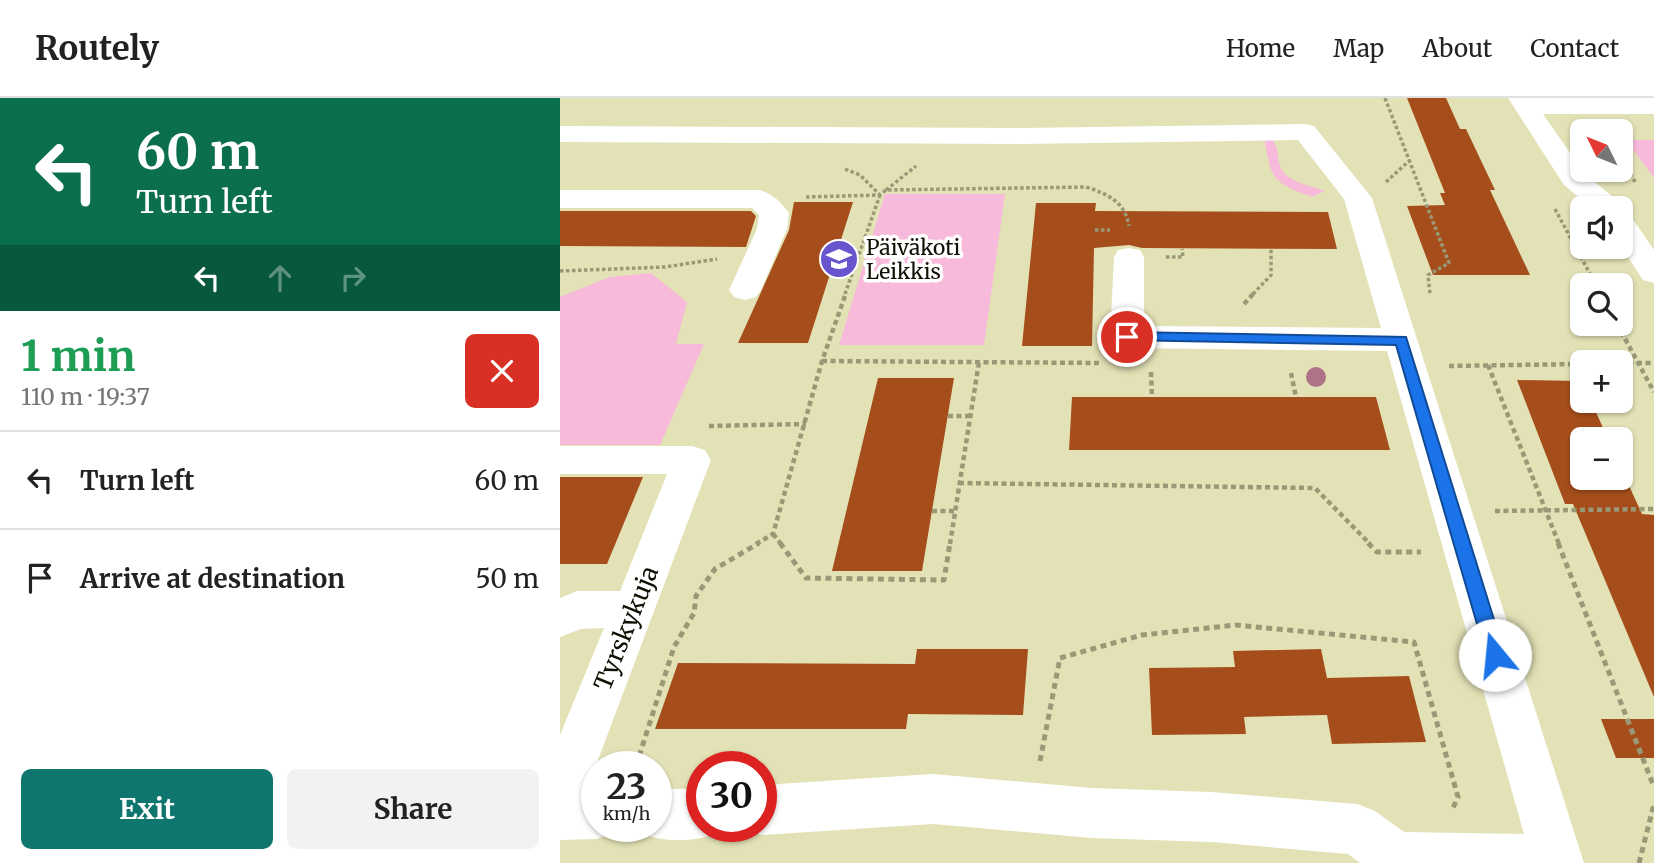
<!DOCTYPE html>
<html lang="en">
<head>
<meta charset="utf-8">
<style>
	:root { --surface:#fff; --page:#f2f2f2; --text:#222; --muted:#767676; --line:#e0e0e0; --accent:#0f766e }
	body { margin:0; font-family:Merriweather,serif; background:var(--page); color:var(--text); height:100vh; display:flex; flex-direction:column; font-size:26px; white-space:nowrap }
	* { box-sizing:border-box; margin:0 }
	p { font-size:23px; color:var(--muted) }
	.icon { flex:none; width:38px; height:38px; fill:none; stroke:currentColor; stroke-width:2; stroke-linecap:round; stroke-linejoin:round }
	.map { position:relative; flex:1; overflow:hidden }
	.sheet { display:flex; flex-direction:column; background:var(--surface); width:560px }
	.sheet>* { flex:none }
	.guide { background:#0b6e4f; color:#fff; overflow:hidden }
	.needle { width:46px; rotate:313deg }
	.controls { position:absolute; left:1010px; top:21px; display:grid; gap:14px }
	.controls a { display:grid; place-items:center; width:63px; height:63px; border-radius:10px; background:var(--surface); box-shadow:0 2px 5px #0004; font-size:35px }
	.speed { position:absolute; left:21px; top:653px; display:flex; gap:14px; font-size:35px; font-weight:700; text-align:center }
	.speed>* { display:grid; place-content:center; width:91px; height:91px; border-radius:50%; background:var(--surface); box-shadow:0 2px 5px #0004; line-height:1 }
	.speed small { font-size:18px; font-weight:400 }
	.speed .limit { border:10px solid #d22; background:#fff; color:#111 }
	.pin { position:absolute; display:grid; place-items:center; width:60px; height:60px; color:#fff; margin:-30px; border:4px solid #fff; border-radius:50%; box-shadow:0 2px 7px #0007 }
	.me { position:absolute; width:77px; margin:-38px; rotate:343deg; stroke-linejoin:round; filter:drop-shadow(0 0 5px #0008) }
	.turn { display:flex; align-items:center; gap:24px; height:147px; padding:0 21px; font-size:32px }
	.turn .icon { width:91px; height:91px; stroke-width:2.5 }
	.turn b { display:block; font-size:49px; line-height:60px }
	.lanes { display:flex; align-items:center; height:66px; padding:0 21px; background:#0003; justify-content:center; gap:35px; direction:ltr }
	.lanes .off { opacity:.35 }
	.round { display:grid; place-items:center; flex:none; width:74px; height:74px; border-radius:10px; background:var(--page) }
	.overview { display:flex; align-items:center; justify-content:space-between; height:119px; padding:0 21px }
	h1 { font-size:42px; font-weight:700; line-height:52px; color:#1e9e55 }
	.button { display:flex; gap:14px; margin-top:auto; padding:14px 21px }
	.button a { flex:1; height:80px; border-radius:10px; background:var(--accent); color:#fff; font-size:28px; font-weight:700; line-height:80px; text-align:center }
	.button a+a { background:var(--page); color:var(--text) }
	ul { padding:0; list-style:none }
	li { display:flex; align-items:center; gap:21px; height:98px; padding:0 21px; border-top:2px solid var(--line) }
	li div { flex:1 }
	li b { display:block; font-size:26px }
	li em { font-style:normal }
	header { display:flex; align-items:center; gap:42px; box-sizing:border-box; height:98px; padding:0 35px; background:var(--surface); border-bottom:2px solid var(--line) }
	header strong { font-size:33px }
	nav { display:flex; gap:38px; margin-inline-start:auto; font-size:24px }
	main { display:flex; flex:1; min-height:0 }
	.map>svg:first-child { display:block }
	.green { fill:#f8bada }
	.building { fill:#a64e1b }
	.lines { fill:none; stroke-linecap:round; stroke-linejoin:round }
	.path-far2 { stroke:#9a9977; stroke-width:3.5; stroke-dasharray:3.5 2.5; stroke-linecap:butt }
	.path-far1 { stroke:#9a9977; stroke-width:4.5; stroke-dasharray:5 3.5; stroke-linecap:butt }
	.path { stroke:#9a9977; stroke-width:5; stroke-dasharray:6 4.5; stroke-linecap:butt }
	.minor { fill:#fff; fill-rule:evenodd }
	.tree { fill:#ae7386 }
	.route { fill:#1a73e8; stroke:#114b97; stroke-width:2 }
	.labels { text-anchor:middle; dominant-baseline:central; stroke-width:7; stroke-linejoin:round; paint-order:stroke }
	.far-poi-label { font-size:21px; fill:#100f02; stroke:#fff; text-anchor:start }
	.street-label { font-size:24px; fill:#100f02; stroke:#fff }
</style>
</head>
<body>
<header>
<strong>Routely</strong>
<nav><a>Home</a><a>Map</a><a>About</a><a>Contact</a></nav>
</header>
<main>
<section class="sheet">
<div class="guide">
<div class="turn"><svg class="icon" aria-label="left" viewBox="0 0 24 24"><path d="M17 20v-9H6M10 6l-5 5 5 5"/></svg><div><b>60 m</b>Turn left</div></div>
<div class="lanes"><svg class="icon" aria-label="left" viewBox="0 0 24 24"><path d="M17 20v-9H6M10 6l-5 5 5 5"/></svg><svg class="icon off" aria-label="ahead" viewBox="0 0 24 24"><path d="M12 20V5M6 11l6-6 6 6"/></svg><svg class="icon off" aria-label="right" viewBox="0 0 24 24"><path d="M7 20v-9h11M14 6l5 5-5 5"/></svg></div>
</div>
<div class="overview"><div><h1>1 min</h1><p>110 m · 19:37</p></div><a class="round" style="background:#d93025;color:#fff"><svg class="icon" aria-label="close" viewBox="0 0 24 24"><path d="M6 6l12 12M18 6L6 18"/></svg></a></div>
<ul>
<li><svg class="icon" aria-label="left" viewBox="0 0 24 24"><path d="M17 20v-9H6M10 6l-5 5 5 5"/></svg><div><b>Turn left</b></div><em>60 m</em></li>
<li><svg class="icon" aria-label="arrive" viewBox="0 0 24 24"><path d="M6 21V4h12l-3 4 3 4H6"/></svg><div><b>Arrive at destination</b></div><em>50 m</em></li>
</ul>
<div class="button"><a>Exit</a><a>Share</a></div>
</section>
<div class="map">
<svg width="1094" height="765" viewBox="0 0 1094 765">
	<rect width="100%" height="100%" fill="#e3e2b6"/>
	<!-- green -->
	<path class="green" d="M704 40H711C719 49 717 57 720 68 725 84 750 87 765 93L752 99C711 83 712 83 704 40Z
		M1066 42H1094V80Z
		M325 96H445L424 247H279Z
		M91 175 127 204 116 246H144L100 347H0V199L50 179Z"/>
	<!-- building -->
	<path class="building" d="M847 0H886L900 31H906L935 92H930L970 177H873L847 108 885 107 880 95H885Z
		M234 104H293L248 245H178L229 132Z
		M476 105H536L535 113 768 114 777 151 582 150 569 147 534 150 532 248H462Z
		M0 113H191L196 118 186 149 0 148Z
		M318 280H394L362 473H272Z
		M957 282 1022 283V303H1031L1048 341H1022V380H1060V368L1082 416 1094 417V599L1013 406H1005Z
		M512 299H816L830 352H509Z
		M0 379H83L47 466H0Z
		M357 551H468L463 617 348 616 346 631H95L118 565 355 566Z
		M761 551 767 580 849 578 866 644 772 646 767 617 684 619 686 636 592 637 589 570 675 569 673 553Z
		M1041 621H1094V660H1056Z"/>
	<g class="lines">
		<!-- path-far2 -->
		<path class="path-far2" d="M825 0 889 165 868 177 870 196
			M1060 61 1076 85
			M285 71 300 77 319 96
			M826 84 850 62
			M326 92 356 68
			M246 99 320 97 326 92 526 89C548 96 565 104 569 128
			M995 111 1036 187
			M535 132H550
			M606 159H623L622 151
			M0 173 105 169 157 161
			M285 196 320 97
			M693 196 711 177V151"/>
		<!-- path-far1 -->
		<path class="path-far1" d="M684 206 694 195
			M1057 226 1094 294
			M262 263 541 265
			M1060 265H1094
			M928 267 999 446
			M889 268 1022 266
			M591 274 592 299
			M731 275 736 299
			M388 318H410
			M149 328 246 326
			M399 385 755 390 810 446
			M372 413H395
			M935 413 1094 411
			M213 436 221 446
			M196 446 213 436 262 263 286 195
			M390 446 419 264"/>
		<!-- path -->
		<path class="path" d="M220 445 246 480 384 482 390 445
			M808 445 817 454H861
			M998 445 1094 689
			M480 663 500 560 582 537 676 527 854 544 898 699 892 712
			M76 668 114 549 134 515 136 498 155 471 199 445
			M1079 765 1094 706"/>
		<!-- minor -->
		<path class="minor" d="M948 0H1094V16H983L1024 75 1059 104 1063 110 1060 114V110H1032L1004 87Z
			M745 26 754 28 812 100 1024 765H800L788 756 651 744 532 740 373 726 201 737 183 730 201 728V687L373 676 532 690 651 694 797 706 815 713 844 734 964 736 827 253 567 250 555 247 550 239 554 159 558 152 569 150 580 152 584 159V228L821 230 784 101 738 42 462 46 0 44V28L462 30Z
			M0 92H200C213 96 221 104 229 115L227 131 201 192 196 199 185 202 174 199 169 192 197 131 199 117 192 110H0Z
			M1060 114 1070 117 1094 152V185L1083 182 1060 147Z
			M0 348H132L145 352 151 362 27 691H37V728H57L55 734 37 741 0 742V637L44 530 21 531 0 539V500L17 493H60L107 376H0Z
			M96 691H142V728H162L160 734C134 745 104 745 78 734L76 728H96Z"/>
	</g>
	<!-- trees -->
	<circle class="tree" cx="756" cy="279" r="10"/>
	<!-- route -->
	<path class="route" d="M567 234 846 239 945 557 942 563H929L926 557 836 247 562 242 560 239Z"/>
	<!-- icons -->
	<defs>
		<symbol id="school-disc" viewBox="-11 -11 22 22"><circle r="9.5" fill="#6854cd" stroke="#fff"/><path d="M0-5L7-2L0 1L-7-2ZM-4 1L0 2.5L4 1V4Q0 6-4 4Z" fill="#fff"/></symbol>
	</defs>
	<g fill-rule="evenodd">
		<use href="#school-disc" x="257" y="139" width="44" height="44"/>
	</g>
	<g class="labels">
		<!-- far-poi labels -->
		<g class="far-poi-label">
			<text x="306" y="149">Päiväkoti<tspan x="306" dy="24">Leikkis</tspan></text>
		</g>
		<!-- street labels -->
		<g class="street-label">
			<text transform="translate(66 530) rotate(-68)">Tyrskykuja</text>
		</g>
	</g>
</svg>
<div class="controls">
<a><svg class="needle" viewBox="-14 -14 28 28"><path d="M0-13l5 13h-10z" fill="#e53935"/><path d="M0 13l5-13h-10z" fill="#767676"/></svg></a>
<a><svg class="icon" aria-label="sound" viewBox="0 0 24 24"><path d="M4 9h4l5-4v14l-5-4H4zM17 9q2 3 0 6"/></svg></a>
<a><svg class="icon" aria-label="search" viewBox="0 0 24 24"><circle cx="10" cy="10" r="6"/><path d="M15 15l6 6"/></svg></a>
<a>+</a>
<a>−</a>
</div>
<div class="speed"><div>23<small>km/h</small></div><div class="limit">30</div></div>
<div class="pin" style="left:567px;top:239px;background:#d93025"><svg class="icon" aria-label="arrive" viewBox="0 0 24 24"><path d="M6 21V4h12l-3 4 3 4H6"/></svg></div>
<svg class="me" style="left:935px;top:557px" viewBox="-20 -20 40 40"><circle r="19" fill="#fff"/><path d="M0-13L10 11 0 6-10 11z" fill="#1a73e8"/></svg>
</div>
</main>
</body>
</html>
